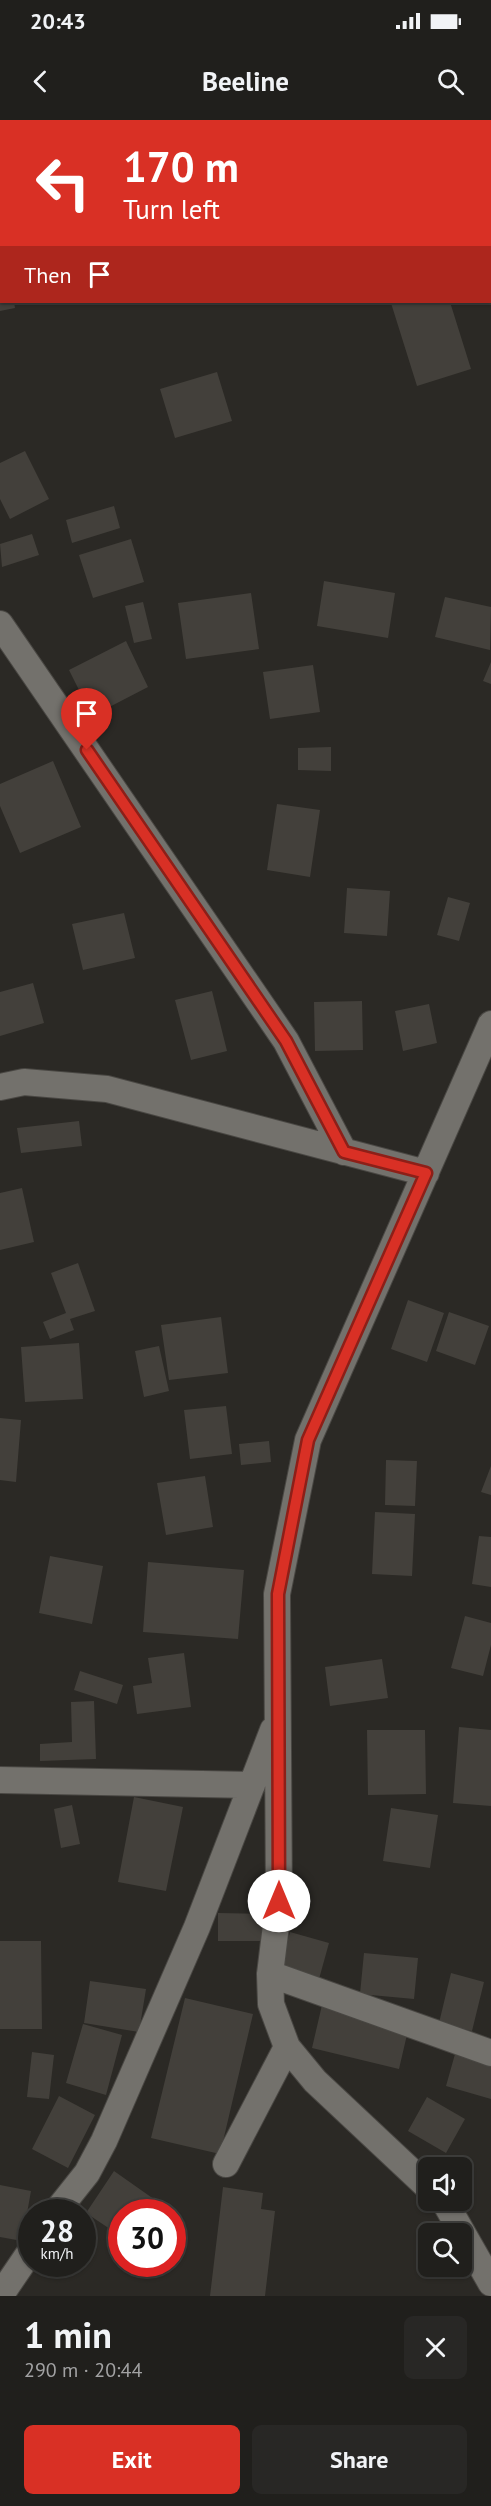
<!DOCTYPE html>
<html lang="en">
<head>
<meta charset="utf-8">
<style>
	:root { --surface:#201f1c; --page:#282725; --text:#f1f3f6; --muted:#a2a2a3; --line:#3d3d3b; --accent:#d93025 }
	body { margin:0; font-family:"PT Sans",sans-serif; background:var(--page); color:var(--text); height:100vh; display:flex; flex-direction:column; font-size:22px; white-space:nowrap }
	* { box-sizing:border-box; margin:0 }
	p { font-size:20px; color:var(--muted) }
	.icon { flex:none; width:33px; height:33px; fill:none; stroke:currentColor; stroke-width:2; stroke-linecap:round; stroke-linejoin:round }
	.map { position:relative; height:2176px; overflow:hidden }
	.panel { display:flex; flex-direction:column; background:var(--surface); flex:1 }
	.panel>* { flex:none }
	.banner { position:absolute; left:0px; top:0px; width:492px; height:183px; box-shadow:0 2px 4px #0004,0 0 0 2px var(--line); background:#d93025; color:#fff; overflow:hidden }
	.buttons { position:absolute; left:418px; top:2037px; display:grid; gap:12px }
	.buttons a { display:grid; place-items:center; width:54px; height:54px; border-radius:9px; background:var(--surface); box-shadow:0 2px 4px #0004,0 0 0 2px var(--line); font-size:30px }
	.speed { position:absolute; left:18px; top:2079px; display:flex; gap:12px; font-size:30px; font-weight:700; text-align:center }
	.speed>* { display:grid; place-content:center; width:78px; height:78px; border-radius:50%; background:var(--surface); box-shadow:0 2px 4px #0004,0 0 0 2px var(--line); line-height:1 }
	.speed small { font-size:15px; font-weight:400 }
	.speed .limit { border:9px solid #d22; background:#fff; color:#111 }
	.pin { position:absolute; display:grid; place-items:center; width:51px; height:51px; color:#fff; margin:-62px -26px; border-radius:50% 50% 50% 0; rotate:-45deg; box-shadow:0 0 6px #0007 }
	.pin .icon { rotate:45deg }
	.me { position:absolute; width:66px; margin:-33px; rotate:0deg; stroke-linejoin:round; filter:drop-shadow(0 0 4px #0008) }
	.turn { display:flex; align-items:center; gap:21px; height:126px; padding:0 24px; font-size:27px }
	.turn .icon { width:78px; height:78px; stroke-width:2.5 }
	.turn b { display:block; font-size:42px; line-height:51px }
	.then { display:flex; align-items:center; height:57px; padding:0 24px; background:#0003; gap:12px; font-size:22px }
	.round { display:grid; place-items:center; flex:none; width:63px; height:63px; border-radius:9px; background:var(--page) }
	.head { display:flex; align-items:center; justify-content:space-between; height:102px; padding:0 24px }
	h1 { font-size:36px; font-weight:600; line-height:45px }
	.button { display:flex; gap:12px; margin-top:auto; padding:12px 24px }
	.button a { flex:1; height:69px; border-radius:9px; background:var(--accent); color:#fff; font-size:24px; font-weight:600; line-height:69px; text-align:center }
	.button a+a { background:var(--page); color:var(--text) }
	.status { display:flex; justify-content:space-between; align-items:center; height:42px; padding:0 30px; background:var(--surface); direction:ltr }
	.status svg { height:16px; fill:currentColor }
	header { display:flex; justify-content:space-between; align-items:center; height:78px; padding:0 24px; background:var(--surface); font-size:27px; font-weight:600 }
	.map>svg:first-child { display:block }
	.building { fill:#43403b }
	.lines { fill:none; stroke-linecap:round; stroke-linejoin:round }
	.street-casing { stroke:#494743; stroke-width:28 }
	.street { stroke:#73716c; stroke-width:26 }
	.route-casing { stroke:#8d1f18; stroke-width:15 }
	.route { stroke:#d93025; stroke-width:10 }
</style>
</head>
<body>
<div class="status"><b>20:43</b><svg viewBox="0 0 49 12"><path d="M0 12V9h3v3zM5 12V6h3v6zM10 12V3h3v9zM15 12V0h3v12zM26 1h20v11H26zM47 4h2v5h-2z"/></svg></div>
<header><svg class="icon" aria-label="back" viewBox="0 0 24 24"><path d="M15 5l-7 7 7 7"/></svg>Beeline<svg class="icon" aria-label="search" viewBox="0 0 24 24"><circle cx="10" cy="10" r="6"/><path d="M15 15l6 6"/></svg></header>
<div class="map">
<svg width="491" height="2176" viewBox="0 0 491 2176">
	<rect width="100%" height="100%" fill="#2b2925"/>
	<!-- building -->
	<path class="building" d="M0 182H14L15 188 0 191Z
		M397 182H450L471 249 417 266 391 183Z
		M217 252 232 301 175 318 160 269Z
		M25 331 49 379 10 399 0 379V343Z
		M114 386 120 408 72 423 66 400Z
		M32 414 39 435 2 447 0 424Z
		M131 419 144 462 93 478 79 435Z
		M324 461 395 473 388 518 317 506Z
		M251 473 259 529 186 539 178 483Z
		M445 477 491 487 490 530 435 517Z
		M143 482 152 519 134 523 125 486Z
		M126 521 148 567 92 596 69 550Z
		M491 542V564L483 561Z
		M313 545 320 592 270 599 263 552Z
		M331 627V651L298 650V628Z
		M53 641 81 707 20 733 0 686V664Z
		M277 684 320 690 310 757 267 750Z
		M347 768 390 771 387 816 344 813Z
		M448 777 470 783 459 821 437 815Z
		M124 793 135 838 83 850 72 804Z
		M33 863 44 903 0 916V872Z
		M212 871 227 931 191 940 175 880Z
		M362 881 363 930 315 931 314 882Z
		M429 884 437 923 403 931 395 891Z
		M79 1001 82 1026 21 1033 17 1008Z
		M22 1068 34 1122 0 1130V1073Z
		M78 1143 95 1191 70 1199 74 1210 50 1219 43 1202 66 1193 51 1153Z
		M408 1180 444 1193 427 1242 391 1229Z
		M449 1192 489 1206 475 1245 436 1231Z
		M221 1197 228 1253 169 1260 161 1205Z
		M79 1223 83 1279 25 1282 21 1227Z
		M159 1226 169 1271 144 1277 135 1231Z
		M226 1286 232 1334 190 1339 184 1290Z
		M0 1298 21 1300 16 1362 0 1360Z
		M269 1321 271 1342 241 1345 239 1324Z
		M386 1340 417 1341 415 1386 385 1385Z
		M491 1346V1375L481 1372Z
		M205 1356 213 1407 166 1415 157 1363Z
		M375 1392 415 1394 412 1456 372 1454Z
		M479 1416 491 1417V1467L472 1464Z
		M50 1436 103 1446 92 1504 39 1493Z
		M148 1442 244 1450 238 1519 143 1512Z
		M465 1496 491 1503V1525L483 1556 451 1548Z
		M184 1533 191 1587 137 1594 133 1566 152 1563 148 1538Z
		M382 1539 388 1578 330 1586 325 1547Z
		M80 1551 123 1565 117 1584 74 1570Z
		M94 1581 96 1639 40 1641V1624L72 1622 71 1582Z
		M459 1607 491 1610V1686L453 1683Z
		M367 1610H425L426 1674 368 1675Z
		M134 1677 183 1687 166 1771 118 1762Z
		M72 1685 80 1724 61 1728 54 1689Z
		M391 1688 438 1695 430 1748 383 1741Z
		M218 1793 266 1794 265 1821H218Z
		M290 1812 329 1823 319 1859 280 1848Z
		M0 1821H41L42 1909H0Z
		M364 1833 418 1838 414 1879 360 1874Z
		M451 1853 484 1862 472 1911 439 1903Z
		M90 1861 146 1869 139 1912 84 1903Z
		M185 1878 253 1894 220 2034 151 2018Z
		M322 1885 409 1906 399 1949 312 1928Z
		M83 1904 122 1915 106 1975 66 1963Z
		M457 1927 491 1938V1979L446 1966Z
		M32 1932 54 1935 49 1979 27 1977Z
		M59 1976 95 1995 68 2048 32 2029Z
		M427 1977 465 1999 446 2033 408 2011Z
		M114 2051 158 2082 151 2092H122V2117L86 2093Z
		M0 2065 31 2071 22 2121 0 2117Z
		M223 2067 263 2073 261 2089 275 2091 265 2176H210Z"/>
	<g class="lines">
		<defs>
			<path id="street" d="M0 504 286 921 344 1032
				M0 967 24 962 107 969 426 1053
				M0 1660 252 1665
				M270 1854 491 1933
				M226 2044 287 1927
				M429 2068 315 1961 287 1927 271 1884 270 1854 279 1781 277 1474 308 1320 491 904
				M442 2080 447 2086 491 2163
				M56 2092 87 2053 104 2021 197 1807 273 1610
				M0 2176 32 2129"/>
		</defs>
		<!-- street casing -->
		<use href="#street" class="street-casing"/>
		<!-- street -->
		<use href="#street" class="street"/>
	</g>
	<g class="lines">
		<defs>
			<path id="route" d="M87 630 286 921 344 1032 426 1053 308 1320 278 1474 279 1781"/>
		</defs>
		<!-- route casing -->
		<use href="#route" class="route-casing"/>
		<!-- route -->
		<use href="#route" class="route"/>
	</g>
</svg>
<div class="buttons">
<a><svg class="icon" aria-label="sound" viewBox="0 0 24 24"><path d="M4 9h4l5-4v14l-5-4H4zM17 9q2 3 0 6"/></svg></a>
<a><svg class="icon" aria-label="search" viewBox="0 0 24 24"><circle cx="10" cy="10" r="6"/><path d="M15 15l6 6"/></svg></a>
</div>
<div class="speed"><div>28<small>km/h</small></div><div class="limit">30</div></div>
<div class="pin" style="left:87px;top:630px;background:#d93025"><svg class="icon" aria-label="arrive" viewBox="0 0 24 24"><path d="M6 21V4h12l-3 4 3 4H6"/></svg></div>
<svg class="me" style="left:279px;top:1781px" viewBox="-20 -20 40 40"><circle r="19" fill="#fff"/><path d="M0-13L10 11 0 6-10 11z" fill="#d93025"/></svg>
<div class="banner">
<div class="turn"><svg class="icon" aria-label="left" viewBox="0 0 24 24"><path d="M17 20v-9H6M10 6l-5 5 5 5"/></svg><div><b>170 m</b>Turn left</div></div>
<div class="then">Then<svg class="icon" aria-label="arrive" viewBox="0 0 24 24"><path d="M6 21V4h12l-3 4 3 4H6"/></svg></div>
</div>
</div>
<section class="panel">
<div class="head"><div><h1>1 min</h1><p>290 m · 20:44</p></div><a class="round"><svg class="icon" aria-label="close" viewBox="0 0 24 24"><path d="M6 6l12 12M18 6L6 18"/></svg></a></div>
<div class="button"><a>Exit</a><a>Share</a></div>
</section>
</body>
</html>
